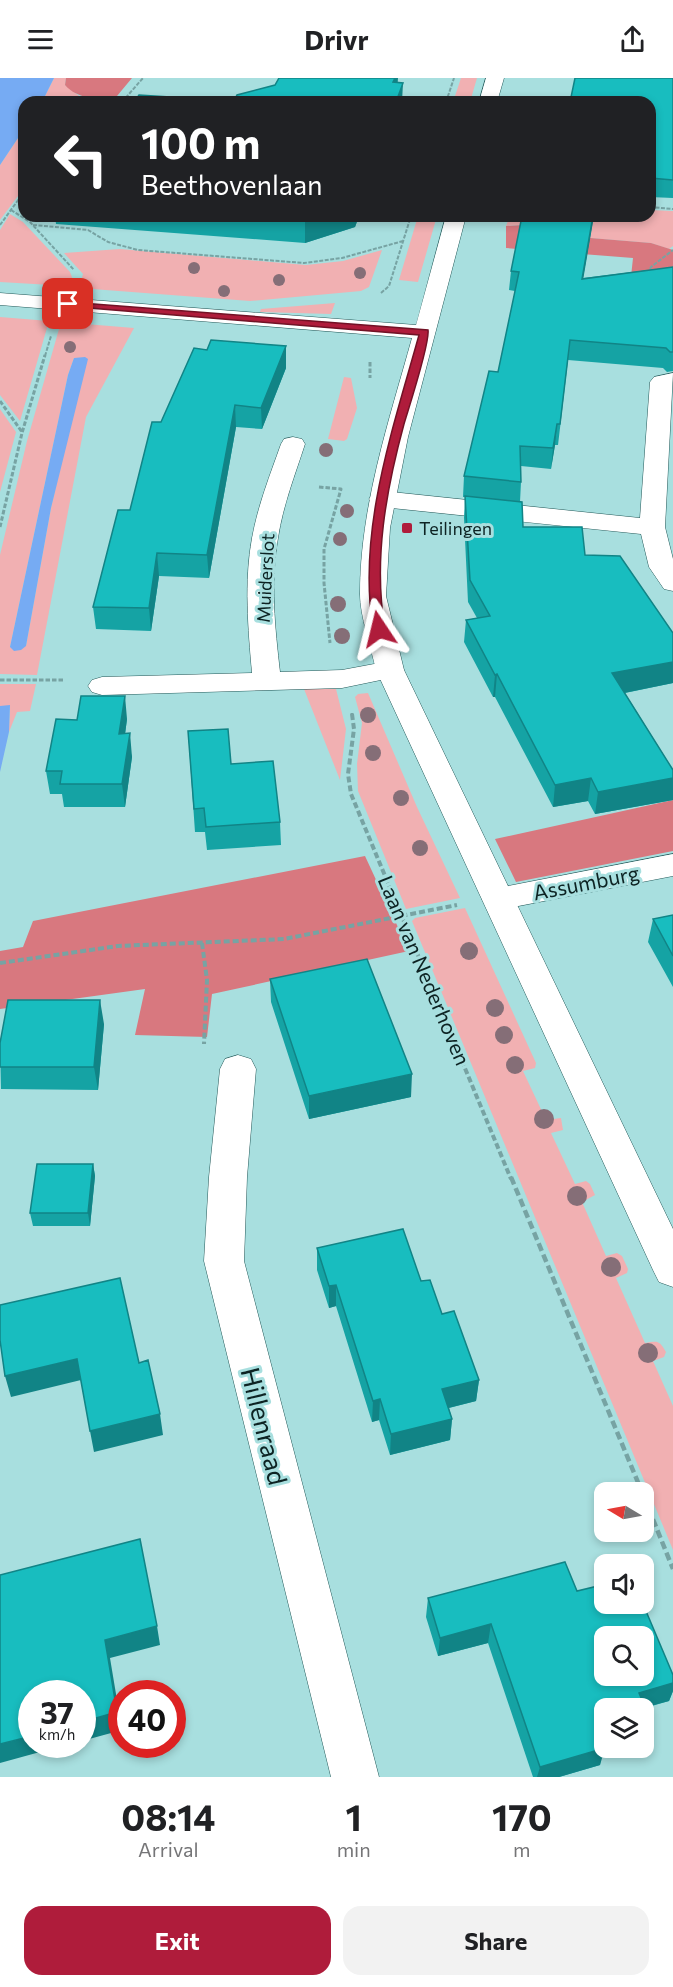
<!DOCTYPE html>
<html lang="en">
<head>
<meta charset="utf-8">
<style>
	:root { --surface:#fff; --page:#f2f2f2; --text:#202124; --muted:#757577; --accent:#af1c3b }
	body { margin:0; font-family:Commissioner,sans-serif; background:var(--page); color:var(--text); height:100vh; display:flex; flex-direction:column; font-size:22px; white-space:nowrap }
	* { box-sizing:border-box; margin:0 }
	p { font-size:20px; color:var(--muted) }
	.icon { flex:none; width:33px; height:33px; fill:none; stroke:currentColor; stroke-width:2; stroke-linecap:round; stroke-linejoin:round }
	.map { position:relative; height:1699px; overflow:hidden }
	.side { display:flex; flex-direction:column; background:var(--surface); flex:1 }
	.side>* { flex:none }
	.top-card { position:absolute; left:18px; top:18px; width:638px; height:126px; border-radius:18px; box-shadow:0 3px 9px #0003; background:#202124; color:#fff; overflow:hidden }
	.needle { width:39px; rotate:280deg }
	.tools { position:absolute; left:594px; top:1404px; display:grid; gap:12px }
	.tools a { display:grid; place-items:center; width:60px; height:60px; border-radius:12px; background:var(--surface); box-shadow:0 3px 9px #0003; font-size:30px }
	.speed { position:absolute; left:18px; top:1602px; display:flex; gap:12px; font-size:30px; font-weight:700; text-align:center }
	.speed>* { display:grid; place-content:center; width:78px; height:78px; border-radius:50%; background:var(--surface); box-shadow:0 3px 9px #0003; line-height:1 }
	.speed small { font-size:15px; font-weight:400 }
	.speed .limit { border:9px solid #d22; background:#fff; color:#111 }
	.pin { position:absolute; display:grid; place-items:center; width:51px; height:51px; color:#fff; margin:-26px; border-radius:12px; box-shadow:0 3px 9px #0006 }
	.me { position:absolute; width:66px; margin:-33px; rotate:350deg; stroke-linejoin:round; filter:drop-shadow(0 0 4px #0008) }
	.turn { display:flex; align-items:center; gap:21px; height:126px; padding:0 24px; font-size:27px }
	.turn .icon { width:78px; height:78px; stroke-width:2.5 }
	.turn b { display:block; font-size:42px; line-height:51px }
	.eta { display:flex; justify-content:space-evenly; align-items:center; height:102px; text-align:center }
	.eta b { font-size:36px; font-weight:700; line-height:42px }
	.primary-button { display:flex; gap:12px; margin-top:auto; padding:12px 24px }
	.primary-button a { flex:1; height:69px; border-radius:18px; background:var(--accent); color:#fff; font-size:24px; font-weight:700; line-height:69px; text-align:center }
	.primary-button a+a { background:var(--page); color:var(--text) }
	header { display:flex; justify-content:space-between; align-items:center; height:78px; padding:0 24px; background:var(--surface); font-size:27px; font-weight:700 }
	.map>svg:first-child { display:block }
	.green { fill:#f1b0b2; fill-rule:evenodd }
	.forest { fill:#d8787f }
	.water { fill:#76abf3 }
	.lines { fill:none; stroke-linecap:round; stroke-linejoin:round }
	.street-casing { stroke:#245959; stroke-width:1 }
	.secondary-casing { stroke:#245959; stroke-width:1 }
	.path-far3 { stroke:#77a3a3; stroke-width:2; stroke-dasharray:4 1.5; stroke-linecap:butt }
	.path-far2 { stroke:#77a3a3; stroke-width:3; stroke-dasharray:4.5 2; stroke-linecap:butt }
	.path-far1 { stroke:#77a3a3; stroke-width:4; stroke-dasharray:6 3; stroke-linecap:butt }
	.path { stroke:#77a3a3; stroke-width:4.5; stroke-dasharray:8 4; stroke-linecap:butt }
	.street { fill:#fff; fill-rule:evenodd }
	.secondary { fill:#fff; fill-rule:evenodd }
	.tree { fill:#856e77 }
	.wall { fill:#15a3a4 }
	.shaded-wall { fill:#118486 }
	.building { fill:#18bdbf; stroke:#118486; stroke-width:1.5; fill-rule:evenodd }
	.route { fill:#af1c3b; stroke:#721226; stroke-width:1.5 }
	.poi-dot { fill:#af1c3b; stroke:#a8dfdf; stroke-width:2 }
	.labels { text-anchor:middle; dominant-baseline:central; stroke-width:6; stroke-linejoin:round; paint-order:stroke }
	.far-poi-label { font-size:18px; fill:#0d2323; stroke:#a8dfdf; text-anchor:start }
	.far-street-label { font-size:18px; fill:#0d2323; stroke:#a8dfdf }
	.street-label { font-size:21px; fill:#0d2323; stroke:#a8dfdf }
	.near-street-label { font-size:26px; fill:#0d2323; stroke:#a8dfdf }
</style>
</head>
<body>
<header><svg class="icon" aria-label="menu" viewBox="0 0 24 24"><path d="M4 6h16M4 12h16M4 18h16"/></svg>Drivr<svg class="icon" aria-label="share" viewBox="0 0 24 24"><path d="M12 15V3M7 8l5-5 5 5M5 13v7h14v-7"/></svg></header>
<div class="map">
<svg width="673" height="1699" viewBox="0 0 673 1699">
	<rect width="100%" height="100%" fill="#a8dfdf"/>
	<!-- green -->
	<path class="green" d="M54 0H66L65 7 79 18 112 24H42Z
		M461 0H477L470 24H453Z
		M24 51V110L0 142V87Z
		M650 132 673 133V168L669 171 651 165 554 157 555 145 506 148 510 138H650Z
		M10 136 23 144 70 194 73 202 68 208 0 204V152Z
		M418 138H437L418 204 399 202Z
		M120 171 306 187 343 183 382 172 369 209 361 213 250 223 79 210 83 196 64 175Z
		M335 225 331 236 260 234 261 231Z
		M0 239 49 243 20 343 0 317Z
		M61 244 134 250 86 339 37 597 0 596V477L27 363ZM74 280 63 378 51 430 26 568 10 569 68 297Z
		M344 299 351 300 357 330 347 361 344 363 328 361Z
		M0 331 16 354 0 414Z
		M0 606H36L30 633 17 634 9 654 10 628H0Z
		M304 611H336L346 651 340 702Z
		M368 615 417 729 460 820 406 831 358 713 357 686 362 645 355 619 358 616Z
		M465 830 536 985 535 990 523 993 546 1042 561 1040 563 1052 551 1055 575 1106 586 1103 590 1106 595 1117 582 1124 606 1178 617 1175 622 1178 628 1191 627 1195 616 1200 645 1265C658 1263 659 1262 666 1274L664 1279 653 1283 673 1328V1472L412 843 415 840Z"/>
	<!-- forest -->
	<path class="forest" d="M66 0H132L112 24C96 20 77 21 65 7Z
		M555 145 554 157 651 165 673 172V203L630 208 633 180 506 170V148Z
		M673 722V773L516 804 495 761Z
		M365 778 409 873 212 916 207 959 135 957 145 911 0 931V873L23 869 33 843Z"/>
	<!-- water -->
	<path class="water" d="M0 0H54L42 24H24V51L0 87Z
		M85 279 88 281 51 430 26 568 21 572 14 573 10 569 68 297 74 280Z
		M10 627 9 654 0 694V628Z"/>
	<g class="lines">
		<defs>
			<path id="street" d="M673 295 665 449 673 481V513L664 511 649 489 641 456 382 429 373 426 369 421 373 416 382 413 640 440 650 304 654 299Z
				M293 359 302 361 305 366C295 397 283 427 278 460 270 504 275 550 280 594L342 592 390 583 400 586 404 592 400 598 342 610 102 617 92 614 88 608 92 602 102 599 252 595C248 550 244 504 252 460 258 427 270 397 281 366L284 361Z
				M673 776V798L498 832 487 829 482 821 487 813 498 810Z
				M238 977 251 981 256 991 247 1099 244 1183 379 1699H331L204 1183 209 1099 220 991 225 981Z"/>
			<path id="secondary" d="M486 0H504L497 24H479Z
				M446 138H466L408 359 390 450 386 518 404 592 673 1151V1209L659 1204 653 1192 376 592C371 569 360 538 360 516 360 428 389 343 412 260L0 227V215L416 247Z"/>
		</defs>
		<!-- street casing -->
		<use href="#street" class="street-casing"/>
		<!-- secondary casing -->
		<use href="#secondary" class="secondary-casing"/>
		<!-- path-far3 -->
		<path class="path-far3" d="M122 24 143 0
			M446 24 454 0
			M650 129 673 131
			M11 132 30 144 74 192
			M0 147 24 114
			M33 147 88 152 108 164 138 172 304 185 342 180 403 163
			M648 196 651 189 673 172
			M381 215 389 208 411 138
			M45 278 51 258"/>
		<!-- path-far2 -->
		<path class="path-far2" d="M370 284V300
			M0 323 22 354
			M319 409 341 411 324 471V505L330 565
			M0 449 22 355 45 277
			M0 602H65
			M352 635V637"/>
		<!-- path-far1 -->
		<path class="path-far1" d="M352 636 354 651 348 696 351 716 511 1101
			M202 865 207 902 204 966
			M0 885 118 868 284 861 457 827"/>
		<!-- path -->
		<path class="path" d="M511 1099 642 1414
			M644 1419 673 1491"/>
		<!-- street -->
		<use href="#street" class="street"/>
		<!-- secondary -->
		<use href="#secondary" class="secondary"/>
	</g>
	<!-- trees -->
	<g class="tree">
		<circle cx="194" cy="190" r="6"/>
		<circle cx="360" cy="195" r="6"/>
		<circle cx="279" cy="202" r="6"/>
		<circle cx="224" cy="213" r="6"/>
		<circle cx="70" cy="269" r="6"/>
		<circle cx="326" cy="372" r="7"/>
		<circle cx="347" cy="433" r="7"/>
		<circle cx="340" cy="461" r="7"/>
		<circle cx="338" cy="526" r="8"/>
		<circle cx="342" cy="558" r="8"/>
		<circle cx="368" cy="637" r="8"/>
		<circle cx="373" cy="675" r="8"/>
		<circle cx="401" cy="720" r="8"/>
		<circle cx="420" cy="770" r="8"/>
		<circle cx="469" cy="873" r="9"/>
		<circle cx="495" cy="930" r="9"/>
		<circle cx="504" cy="957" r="9"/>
		<circle cx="515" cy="987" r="9"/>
		<circle cx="544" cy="1041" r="10"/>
		<circle cx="577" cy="1118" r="10"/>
		<circle cx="611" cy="1189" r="10"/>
		<circle cx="648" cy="1275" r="10"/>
	</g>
	<!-- wall -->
	<path class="wall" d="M673 0V120L650 119V24Z
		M55 138H359L355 149 305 165 56 146Z
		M673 189V293L667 294 663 290 568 282 558 367H555L551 391 521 388V404L520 424 523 449 585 477 673 555V605L625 615 673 692V722L595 736 588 723 553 729 495 619H493L464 564 466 542 477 540 468 524 464 440 465 419H463L464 398 498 294 515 213 509 212 511 193 583 200Z
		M286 268V290L262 351 236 349 209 500 159 498 151 553 96 551 93 529 130 432 161 344 207 272Z
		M127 641 125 656 132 679 125 729H64L62 716H50L46 693Z
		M188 653 231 686 280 744 281 767 207 772 205 754H195Z
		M673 837V909L648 864 653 841Z
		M270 901 411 1019 309 1041 271 924Z
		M104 946 98 1012 1 1011 0 965Z
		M93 1086 95 1098 90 1148H33L30 1135Z
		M317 1170 421 1203 442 1236 479 1302 476 1323 449 1330 452 1341 450 1362 390 1377 379 1342 372 1344 336 1228 329 1230 317 1192Z
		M577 1513 607 1532 673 1597V1613L669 1623 645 1630 647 1634 644 1644V1630H604V1662H603L600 1687 559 1699H533L488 1565 438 1578 426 1539 428 1520Z"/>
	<!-- shaded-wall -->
	<path class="shaded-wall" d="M395 0H398L397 13 393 4Z
		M403 5 402 24H396Z
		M322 138H359L355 149 305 165V143Z
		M593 138H594L580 220 582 201Z
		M286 268V290L262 351 261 330Z
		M235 327 236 349 209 500 207 477Z
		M557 346 555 367 551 391 553 370Z
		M157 475 159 498 151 553 149 530Z
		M673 584V605L609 618 612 595Z
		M497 596 495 619H493L495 597Z
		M125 618 127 641 122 679 119 656Z
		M130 655 132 679 125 729 122 706Z
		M591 700 588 723 553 729 555 707Z
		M673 700V722L595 736 598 714Z
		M100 922 104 946 98 1012 94 989Z
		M412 996 411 1019 309 1041V1018Z
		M93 1086 95 1098 90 1148 88 1135Z
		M336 1207V1228L329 1230V1208Z
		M77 1281 81 1302 11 1319 5 1298Z
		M479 1302 476 1323 440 1332 442 1311Z
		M380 1321 379 1342 372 1344 373 1323Z
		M160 1336 163 1357 94 1374 90 1353Z
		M452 1341 450 1362 390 1377 391 1356Z
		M491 1546 488 1565 438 1578 440 1560Z
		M157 1548 160 1567 110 1580 122 1652 82 1663V1644L105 1562Z
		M673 1605V1613L669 1623 642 1630 639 1615Z
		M647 1634 644 1644V1635Z
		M604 1646V1662L592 1665 597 1648Z
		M32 1658V1666H69L0 1685V1666Z
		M605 1670 600 1687 559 1699H537L540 1689Z"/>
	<!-- building -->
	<path class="building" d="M279 0H395L393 4 403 5 396 24H134L139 17 234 23 237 17 275 7Z
		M575 0H673V102L650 100V24H570Z
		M235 138H322L305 143Z
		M522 138H593L582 201 673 189V274H670L666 270 570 262 560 346H557L553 370 520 368 521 404 464 398 489 293 498 294 519 194 511 193Z
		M211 262 286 268 261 330 235 327 207 477 157 475 149 530 93 529 118 432H130L152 344H161L194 270 207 272Z
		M465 418 522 424 523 449H582L585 477 620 478 673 555V584L612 595 673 692V700L598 714 591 700 555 707 497 596 495 597 466 542 490 538 470 502Z
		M81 618H125L119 656 130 655 122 706H60L62 693H46L56 641 77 642Z
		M228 651 231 686 273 683 280 744 206 749 204 730 194 731 188 653Z
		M673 837V878L653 841Z
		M367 881 412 996 309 1018 270 901Z
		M8 922H100L94 989H0V965Z
		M37 1086H93L88 1135H30Z
		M403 1151 421 1203 430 1202 442 1236 454 1233 479 1302 442 1311 452 1341 391 1356 380 1321 373 1323 336 1207 329 1208 317 1170Z
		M120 1200 139 1285 148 1282 160 1336 90 1353 77 1281 5 1298 0 1262V1227Z
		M140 1461 157 1548 105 1562 117 1634 82 1644V1616H32V1658L0 1666V1497Z
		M565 1484 577 1513 598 1508 607 1532 628 1526H643L673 1597V1605L639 1615 647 1634 644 1635V1630H604V1646L597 1648 604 1667V1670H605L540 1689 491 1546 440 1560 428 1520ZM604 1558H644V1598H604Z"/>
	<!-- route -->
	<path class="route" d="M68 224 428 252C430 265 409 329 404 346 386 412 373 483 385 551L383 554H375L373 551C357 452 393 351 419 257L65 228V225Z"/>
	<!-- markers -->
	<rect class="poi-dot" x="401" y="444" width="12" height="12" rx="3"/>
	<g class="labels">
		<!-- far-poi labels -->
		<g class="far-poi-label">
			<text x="419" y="450">Teilingen</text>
		</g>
		<!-- far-street labels -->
		<g class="far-street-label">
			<text transform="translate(265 500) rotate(-87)">Muiderslot</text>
		</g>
		<!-- street labels -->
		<g class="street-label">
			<text transform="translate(586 804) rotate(-11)">Assumburg</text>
			<text transform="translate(425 892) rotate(67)">Laan van Nederhoven</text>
		</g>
		<!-- near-street labels -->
		<g class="near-street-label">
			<text transform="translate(265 1348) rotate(76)">Hillenraad</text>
		</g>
	</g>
</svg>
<div class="tools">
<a><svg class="needle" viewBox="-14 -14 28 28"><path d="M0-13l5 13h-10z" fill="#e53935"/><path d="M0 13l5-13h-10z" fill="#757577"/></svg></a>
<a><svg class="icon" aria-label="sound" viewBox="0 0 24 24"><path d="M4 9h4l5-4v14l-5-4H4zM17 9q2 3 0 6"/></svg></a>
<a><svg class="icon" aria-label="search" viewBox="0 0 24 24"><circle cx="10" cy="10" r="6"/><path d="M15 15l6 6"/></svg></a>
<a><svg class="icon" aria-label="layers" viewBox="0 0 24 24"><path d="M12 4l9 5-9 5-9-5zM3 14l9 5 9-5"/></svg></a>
</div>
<div class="speed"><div>37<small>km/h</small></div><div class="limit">40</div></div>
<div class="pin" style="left:68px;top:226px;background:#d93025"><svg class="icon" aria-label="arrive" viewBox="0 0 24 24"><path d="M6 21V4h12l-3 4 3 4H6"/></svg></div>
<svg class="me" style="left:379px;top:551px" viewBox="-20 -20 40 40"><path d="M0-17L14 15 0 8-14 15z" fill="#af1c3b" stroke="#fff" stroke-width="4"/></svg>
<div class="top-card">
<div class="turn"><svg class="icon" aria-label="left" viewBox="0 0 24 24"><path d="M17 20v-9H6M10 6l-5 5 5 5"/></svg><div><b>100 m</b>Beethovenlaan</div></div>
</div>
</div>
<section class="side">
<div class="eta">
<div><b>08:14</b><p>Arrival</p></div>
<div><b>1</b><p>min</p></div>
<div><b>170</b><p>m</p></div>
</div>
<div class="primary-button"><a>Exit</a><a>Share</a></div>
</section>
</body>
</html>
